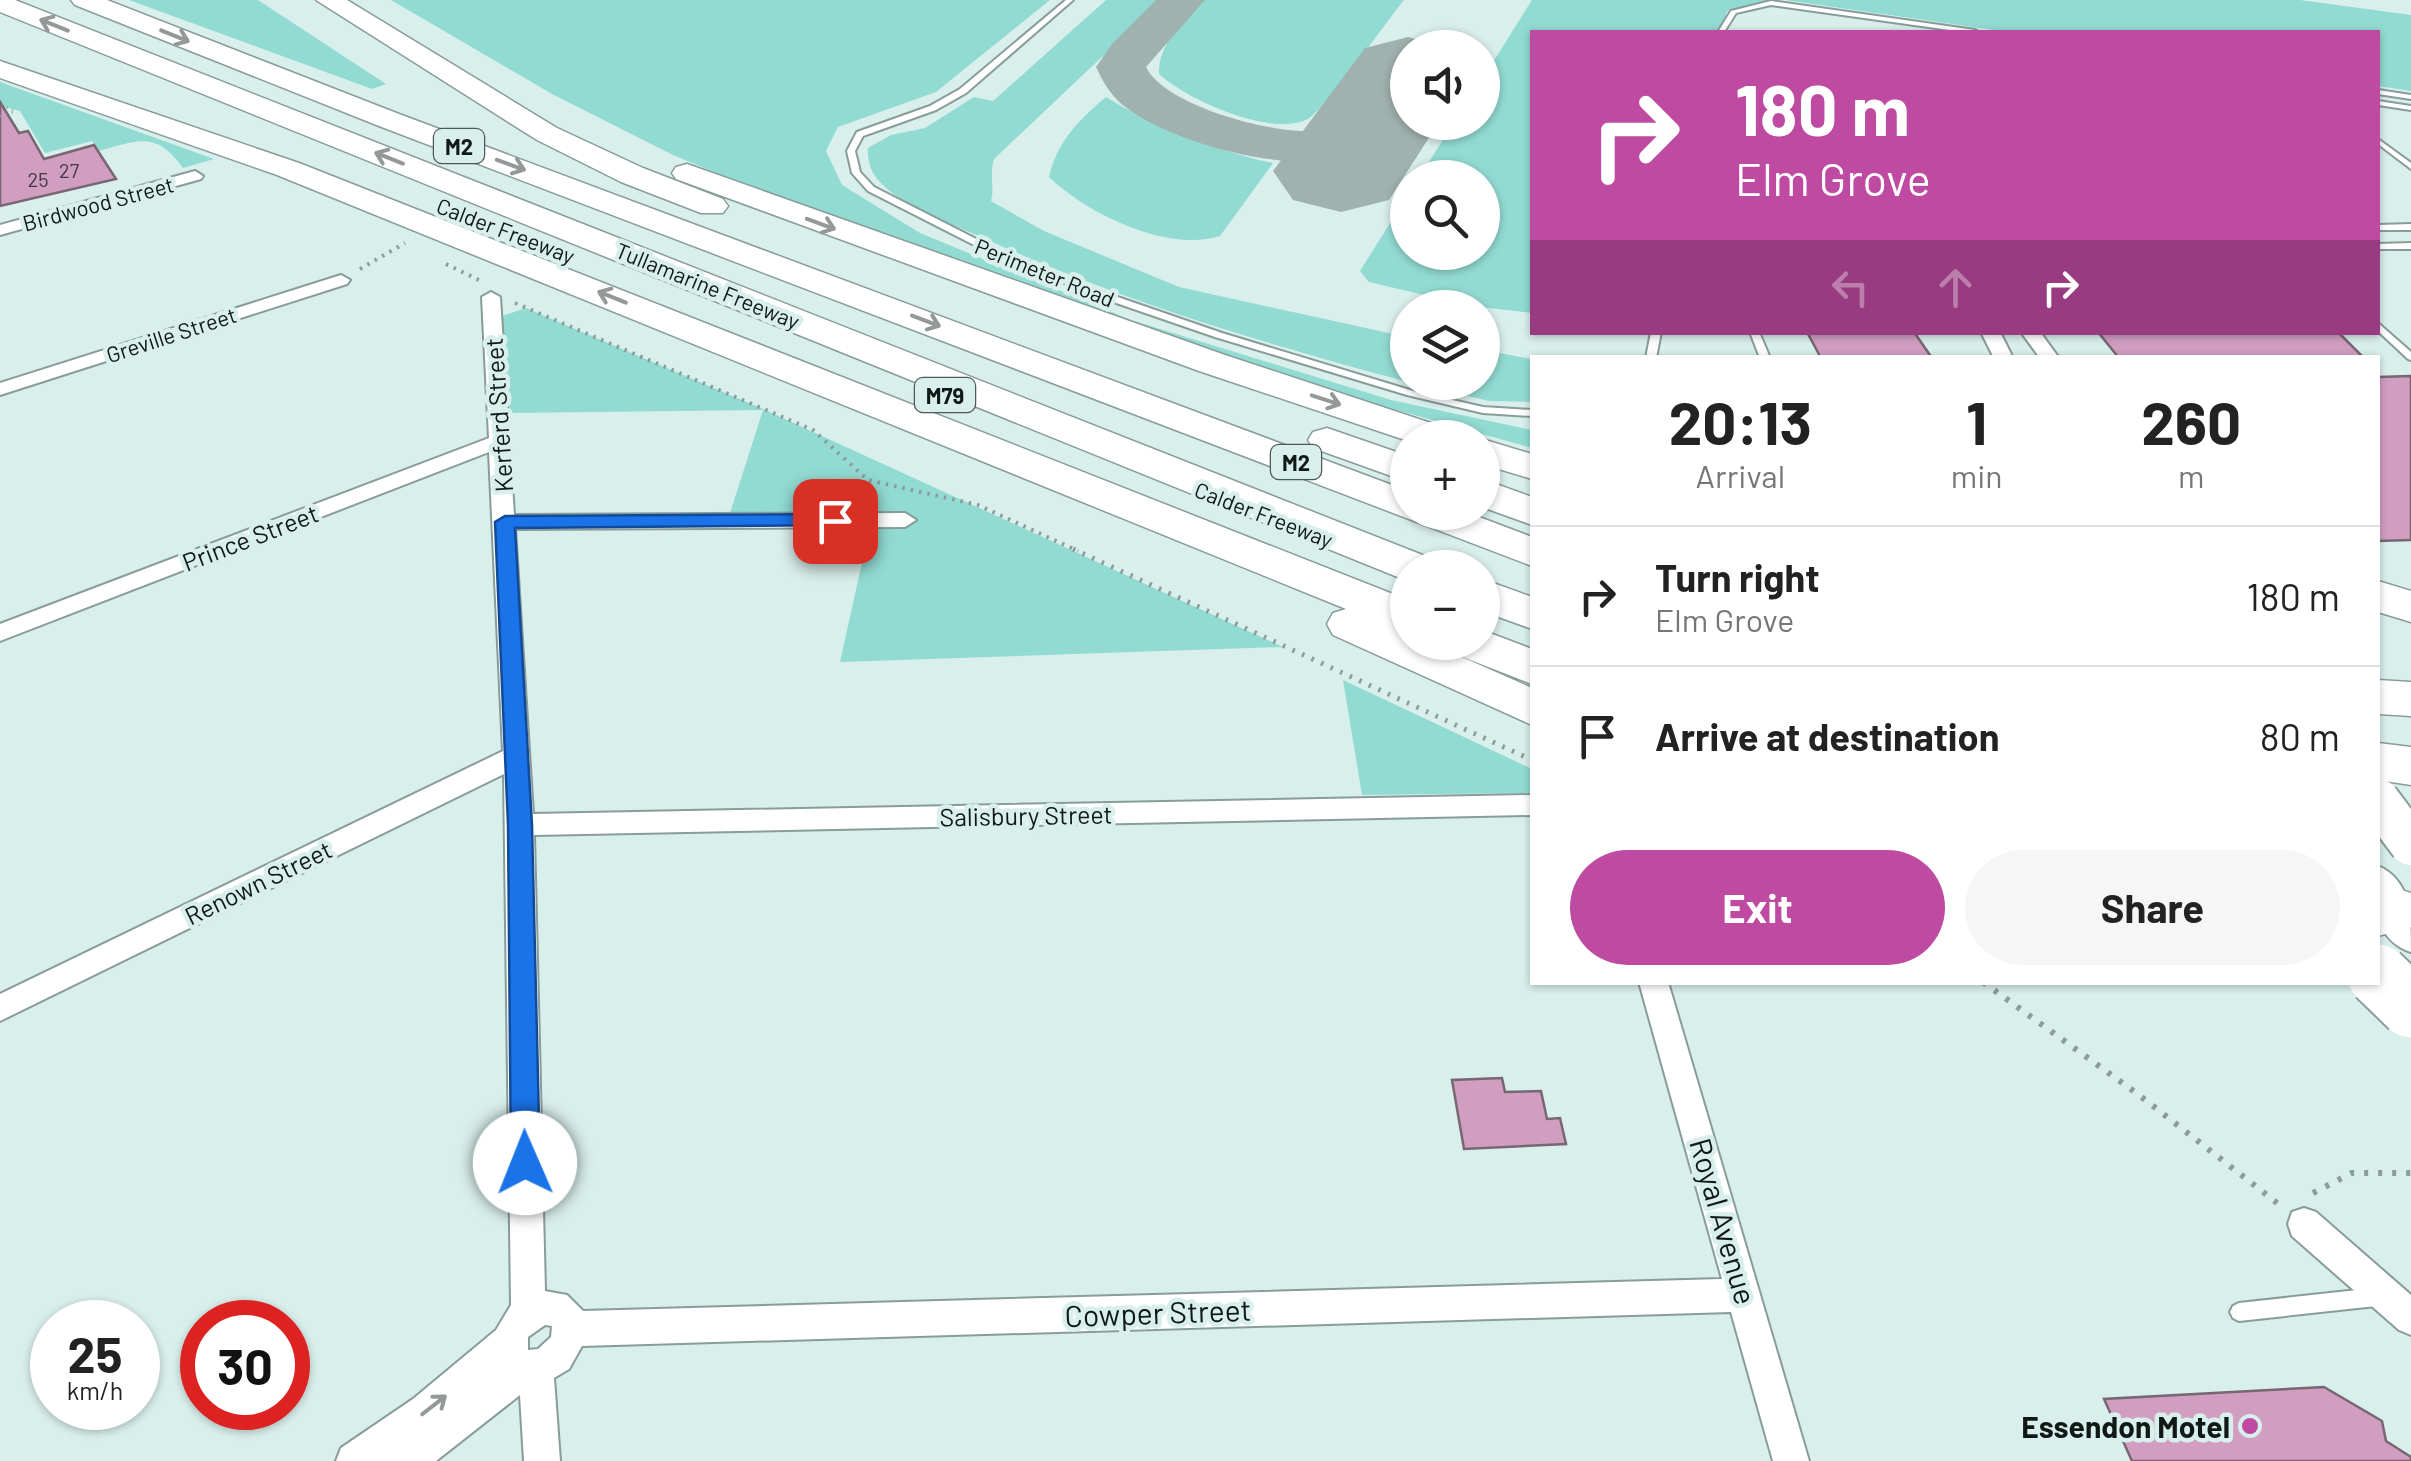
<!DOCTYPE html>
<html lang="en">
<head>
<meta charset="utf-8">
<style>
	:root { --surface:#fff; --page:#f6f6f6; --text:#222; --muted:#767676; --line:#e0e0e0; --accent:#be4aa2 }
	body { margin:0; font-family:Barlow,sans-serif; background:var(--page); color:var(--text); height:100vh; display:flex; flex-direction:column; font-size:38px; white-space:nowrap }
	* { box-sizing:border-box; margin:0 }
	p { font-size:32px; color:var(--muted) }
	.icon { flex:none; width:55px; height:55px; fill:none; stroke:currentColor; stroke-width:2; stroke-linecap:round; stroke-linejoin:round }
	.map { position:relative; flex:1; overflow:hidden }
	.details { position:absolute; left:1530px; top:355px; width:850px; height:630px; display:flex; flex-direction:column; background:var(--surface); border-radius:0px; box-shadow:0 2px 8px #0004 }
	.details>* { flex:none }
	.banner { position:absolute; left:1530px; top:30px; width:850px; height:305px; border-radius:0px; box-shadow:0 2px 8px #0004; background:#be4aa2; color:#fff; overflow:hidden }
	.controls { position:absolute; left:1390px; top:30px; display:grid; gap:20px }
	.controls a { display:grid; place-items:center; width:110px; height:110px; border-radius:50%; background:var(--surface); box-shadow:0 2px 8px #0004; font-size:50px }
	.speed { position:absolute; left:30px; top:1300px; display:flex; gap:20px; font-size:50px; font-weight:700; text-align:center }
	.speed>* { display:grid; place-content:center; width:130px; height:130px; border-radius:50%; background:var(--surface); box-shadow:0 2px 8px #0004; line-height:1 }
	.speed small { font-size:25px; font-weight:400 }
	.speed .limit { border:15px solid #d22; background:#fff; color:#111 }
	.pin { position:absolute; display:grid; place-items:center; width:85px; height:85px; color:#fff; margin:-42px; border-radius:20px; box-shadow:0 5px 15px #0006 }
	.me { position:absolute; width:110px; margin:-55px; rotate:359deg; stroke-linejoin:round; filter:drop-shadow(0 0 8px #0008) }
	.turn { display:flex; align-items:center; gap:35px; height:210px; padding:0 40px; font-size:45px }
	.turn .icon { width:130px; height:130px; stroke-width:2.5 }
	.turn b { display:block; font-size:70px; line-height:85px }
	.lanes { display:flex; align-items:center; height:95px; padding:0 40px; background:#0003; justify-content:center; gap:50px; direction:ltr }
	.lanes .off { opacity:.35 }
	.eta { display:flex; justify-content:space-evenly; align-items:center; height:170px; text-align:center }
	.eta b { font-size:60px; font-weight:700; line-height:70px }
	.cta { display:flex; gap:20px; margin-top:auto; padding:20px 40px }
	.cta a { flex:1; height:115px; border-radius:60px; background:var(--accent); color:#fff; font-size:40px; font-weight:700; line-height:115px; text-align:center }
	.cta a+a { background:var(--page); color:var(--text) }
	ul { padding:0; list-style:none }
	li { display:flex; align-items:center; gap:30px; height:140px; padding:0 40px; border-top:2px solid var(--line) }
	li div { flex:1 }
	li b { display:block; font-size:38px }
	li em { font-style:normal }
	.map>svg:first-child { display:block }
	.green { fill:#92dbd2 }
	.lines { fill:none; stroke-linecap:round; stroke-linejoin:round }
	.taxiway { fill:#a0b2ae; fill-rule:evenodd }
	.runway { fill:#a0b2ae; fill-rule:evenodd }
	.building { fill:#d19dc1; stroke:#766771; stroke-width:2.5 }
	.lane-casing { stroke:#889c99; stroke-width:4 }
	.street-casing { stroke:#889c99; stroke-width:4 }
	.primary-casing { stroke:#889c99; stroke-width:4 }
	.highway-casing { stroke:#889c99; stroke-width:3 }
	.path-far3 { stroke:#8c9c9a; stroke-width:2.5; stroke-dasharray:1 5; stroke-linecap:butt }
	.path-far2 { stroke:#8c9c9a; stroke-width:4; stroke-dasharray:2.5 6; stroke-linecap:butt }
	.path-far1 { stroke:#8c9c9a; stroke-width:5; stroke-dasharray:2.5 8; stroke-linecap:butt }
	.path { stroke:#8c9c9a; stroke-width:6; stroke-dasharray:4 10; stroke-linecap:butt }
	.lane { fill:#fff; fill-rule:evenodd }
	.street { fill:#fff; fill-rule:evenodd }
	.primary { fill:#fff; fill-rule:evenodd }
	.highway { fill:#fff; fill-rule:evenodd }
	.primary-bridge-casing { stroke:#889c99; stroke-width:46; stroke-linecap:butt }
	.highway-bridge-casing { stroke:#889c99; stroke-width:65; stroke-linecap:butt }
	.primary-bridge { stroke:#fff; stroke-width:42 }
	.highway-bridge { stroke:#fff; stroke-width:61 }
	.oneway { stroke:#949897 }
	.route { fill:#1a73e8; stroke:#114b97; stroke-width:2.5 }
	.poi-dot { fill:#be4aa2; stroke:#d9efec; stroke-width:4 }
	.labels { text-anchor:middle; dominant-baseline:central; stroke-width:9; stroke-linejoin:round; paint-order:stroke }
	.number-label { font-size:20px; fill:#413a42 }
	.shield { fill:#d9efec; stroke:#4d5957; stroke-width:2.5 }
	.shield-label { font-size:22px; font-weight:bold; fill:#111917 }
	.far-street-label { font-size:22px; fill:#111917; stroke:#d9efec }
	.street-label { font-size:25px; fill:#111917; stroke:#d9efec }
	.near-street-label { font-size:30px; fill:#111917; stroke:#d9efec }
	.near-poi-label { font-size:30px; font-weight:bold; fill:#111917; stroke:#d9efec; text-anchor:end }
</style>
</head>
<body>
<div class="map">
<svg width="2411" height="1461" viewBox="0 0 2411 1461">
	<rect width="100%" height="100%" fill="#d9efec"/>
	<!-- green -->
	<path class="green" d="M129 0H258L386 84 372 89Z
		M391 0H1050L936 92 838 127 826 151 842 185 920 233 1131 320 1391 400 1532 430V448L1275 376 821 217 673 155 552 94Z
		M1106 0H1162L994 159C989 177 995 187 991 201L1044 231 1179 287 1407 337 1408 382C1262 343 1118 300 981 237 947 222 906 209 880 182 871 173 867 160 868 148L891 135 925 128 974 97 993 101Z
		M1204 0H1404C1387 21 1324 110 1308 119 1271 138 1186 99 1159 74 1158 43 1184 21 1204 0Z
		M1532 0H1769L1727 11 1720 32H1532V313L1471 306 1369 282 1360 271 1407 196 1408 252H1482V178L1419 177 1454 123 1482 122 1483 78Z
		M1785 0H2300L2411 15V91L2378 86V32H2008Z
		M0 82 214 159 183 168C156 131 139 140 99 151L92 141 45 153 20 111 0 106Z
		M1106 97C1155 127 1216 151 1273 163L1220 236C1167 253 1086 213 1049 177 1057 141 1079 120 1106 97Z
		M526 308 763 409 1283 647 840 662 869 531 729 516 763 410 510 413 499 317Z
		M1483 350 1532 359V402L1489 401 1408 382H1482Z
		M1343 680 1532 769V793L1362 795Z"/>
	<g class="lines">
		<!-- taxiway -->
		<path class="taxiway" d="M1156 0H1205L1146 67C1165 107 1283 138 1325 130 1363 122 1354 82 1404 94L1408 111C1398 125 1386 142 1371 150 1311 181 1181 147 1128 109 1112 98 1104 84 1096 67L1111 45Z"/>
		<!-- runway -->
		<path class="runway" d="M1408 37 1449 48H1408V122H1439L1389 200 1341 212 1293 200 1273 171 1365 48Z"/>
	</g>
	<!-- building -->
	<path class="building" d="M0 102 19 133 28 131 44 159 94 145 116 179 0 206Z
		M1807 332H1914L1932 358H1821Z
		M2098 332H2338L2364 358H2119Z
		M2411 376V540L2378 541V377Z
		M1502 1078 1505 1092 1541 1091 1547 1119 1560 1118 1566 1144 1464 1149 1452 1080Z
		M2324 1387 2382 1421 2386 1441 2411 1457V1461H2132L2104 1399Z"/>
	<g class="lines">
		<defs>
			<path id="lane" d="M1066 0H1073L966 93 936 110 863 136 855 151 860 172 874 187 986 244 1103 292 1222 333 1413 391 1483 407 1532 410V416L1483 413 1407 395 1215 337 1096 296 980 248 868 191 852 173 847 151 857 132 930 106 960 89Z
				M1771 1 1975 30 1978 32H1964L1771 5 1736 13 1724 32H1718L1731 11Z
				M2378 90 2411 95V99L2378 94Z
				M2378 101 2411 106V110L2378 105Z
				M2378 139 2411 163V169L2378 144Z
				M2411 224V230H2378V225Z
				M2411 243V249H2378V244Z
				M2378 323 2411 352V360L2408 359 2378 331Z
				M1651 332H1661L1656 358H1646Z
				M1750 332H1759L1770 358H1760Z
				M2376 1288 2382 1291 2385 1297 2382 1303 2376 1306 2239 1321 2233 1318 2230 1312 2233 1306 2239 1303Z"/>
			<path id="street" d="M195 171 203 176 201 179 0 235V225Z
				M341 275 350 280 347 284 0 395V383Z
				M491 292 500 297 514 515 905 513 916 520 905 527 515 529 533 814 1532 795V815L534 835 545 1291 567 1295 583 1311 1722 1279 1639 982H1668L1809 1461H1773L1731 1312 582 1346 569 1369 554 1378 560 1461H524L520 1395 436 1461H336L341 1448 413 1399 496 1330 511 1305 504 774 0 1021V994L503 751 489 452 0 641V624L489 438 482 297ZM545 1325 552 1326 551 1337 538 1349 528 1350V1337Z
				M1981 332H2000L2013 358H1994Z
				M2021 332H2040L2059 358H2040Z
				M2304 1208 2316 1212 2411 1295V1335L2399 1330 2292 1236 2288 1224 2292 1212Z"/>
			<path id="primary" d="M2378 866C2411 880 2411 915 2411 952 2372 939 2376 901 2378 866Z"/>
			<path id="highway" d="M0 0H15L1430 558 1436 568H1408V580L1400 578 0 12Z
				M71 0H107L399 114 1408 491V512H1466L1532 537V566L379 126 75 5Z
				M316 0H347L557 128 643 168 723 199 728 206 723 213H701L621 182 537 140Z
				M0 61 299 163 1408 600V642H1430L1454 653 1448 642H1482V630L1532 649V684L1455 654 1532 688V725L1333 635 1327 624 1333 613 1346 609 277 175 0 78Z
				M687 164 1225 355 1452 430 1457 438H1408V441L1199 371 676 179 672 173 676 167Z
				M1327 428 1408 456V482L1313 448 1308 440 1313 432Z
				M1482 439 1532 454V479L1482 464Z
				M1482 479 1532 497V525L1482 507Z
				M1482 579 1532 597V629L1482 611Z
				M2378 581 2411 591V622L2378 612Z
				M2378 680 2411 682V716L2378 714Z
				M2378 743 2411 747V785L2378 780Z
				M2395 888 2411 893V927L2378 936V892Z"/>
		</defs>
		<!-- lane casing -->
		<use href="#lane" class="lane-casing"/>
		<!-- street casing -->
		<use href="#street" class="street-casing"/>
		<!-- primary casing -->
		<use href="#primary" class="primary-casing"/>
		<!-- highway casing -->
		<use href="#highway" class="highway-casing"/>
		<!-- path-far3 -->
		<path class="path-far3" d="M0 116 15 112 2 105"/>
		<!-- path-far2 -->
		<path class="path-far2" d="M446 264 481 281
			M360 269 405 243
			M515 303 813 430 868 480 978 505 1078 551"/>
		<!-- path-far1 -->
		<path class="path-far1" d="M1073 549 1532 760"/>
		<!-- path -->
		<path class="path" d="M1983 982 2139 1095 2281 1206
			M2313 1193 2352 1173H2411"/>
		<!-- lane -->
		<use href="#lane" class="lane"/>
		<!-- street -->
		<use href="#street" class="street"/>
		<!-- primary -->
		<use href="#primary" class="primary"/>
		<!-- highway -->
		<use href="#highway" class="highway"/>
		<defs>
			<path id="primary-bridge" d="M2378 800 2411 844"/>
			<path id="highway-bridge" d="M2378 975 2411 1007"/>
		</defs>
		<!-- primary-bridge casing -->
		<use href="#primary-bridge" class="primary-bridge-casing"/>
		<!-- highway-bridge casing -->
		<use href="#highway-bridge" class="highway-bridge-casing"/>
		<!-- primary-bridge -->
		<use href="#primary-bridge" class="primary-bridge"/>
		<!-- highway-bridge -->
		<use href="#highway-bridge" class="highway-bridge"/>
	</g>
	<!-- one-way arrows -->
	<defs><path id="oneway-shaft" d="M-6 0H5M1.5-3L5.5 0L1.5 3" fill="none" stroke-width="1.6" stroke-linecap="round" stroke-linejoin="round" transform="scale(2.5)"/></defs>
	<g class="oneway">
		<use href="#oneway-shaft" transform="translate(54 25) rotate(-158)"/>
		<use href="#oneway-shaft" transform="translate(175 36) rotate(22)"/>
		<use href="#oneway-shaft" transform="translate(389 158) rotate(-158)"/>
		<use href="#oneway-shaft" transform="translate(511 165) rotate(20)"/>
		<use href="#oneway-shaft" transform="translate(821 224) rotate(20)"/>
		<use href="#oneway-shaft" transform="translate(612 297) rotate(-158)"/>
		<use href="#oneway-shaft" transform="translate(926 321) rotate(21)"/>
		<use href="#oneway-shaft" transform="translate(1326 400) rotate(18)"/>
		<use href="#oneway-shaft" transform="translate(434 1405) rotate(-38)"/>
	</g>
	<!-- route -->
	<path class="route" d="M835 514 842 516V525L515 528 532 825 540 1163 536 1173 525 1177 515 1173 511 1163 508 825 495 522 505 516Z"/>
	<!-- markers -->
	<circle class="poi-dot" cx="2250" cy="1426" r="10"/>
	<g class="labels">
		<!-- number labels -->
		<g class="number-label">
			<text x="69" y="170">27</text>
			<text x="38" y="179">25</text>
		</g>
		<!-- shield labels -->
		<g class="shield">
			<rect x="434" y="129" width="50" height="34" rx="8"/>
			<rect x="915" y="378" width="60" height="34" rx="8"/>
			<rect x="1271" y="445" width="50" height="34" rx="8"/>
		</g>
		<g class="shield-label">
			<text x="459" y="146">M2</text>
			<text x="945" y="395">M79</text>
			<text x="1296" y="462">M2</text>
		</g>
		<!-- far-street labels -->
		<g class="far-street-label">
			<text transform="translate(98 203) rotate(-15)">Birdwood Street</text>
			<text transform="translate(506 230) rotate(21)">Calder Freeway</text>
			<text transform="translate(1045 272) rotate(22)">Perimeter Road</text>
			<text transform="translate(708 285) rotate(22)">Tullamarine Freeway</text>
			<text transform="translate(171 334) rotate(-18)">Greville Street</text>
			<text transform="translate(1264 514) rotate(21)">Calder Freeway</text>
		</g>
		<!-- street labels -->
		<g class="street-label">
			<text transform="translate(498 415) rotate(-94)">Kerferd Street</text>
			<text transform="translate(250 537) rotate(-21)">Prince Street</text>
			<text transform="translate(1026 815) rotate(-1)">Salisbury Street</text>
			<text transform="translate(258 882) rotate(-26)">Renown Street</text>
		</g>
		<!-- near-street labels -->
		<g class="near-street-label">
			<text transform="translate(1724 1221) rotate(74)">Royal Avenue</text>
			<text transform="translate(1158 1312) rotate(-2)">Cowper Street</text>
		</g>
		<!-- near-poi labels -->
		<g class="near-poi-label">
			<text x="2230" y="1426">Essendon Motel</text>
		</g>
	</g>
</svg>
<div class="controls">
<a><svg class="icon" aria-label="sound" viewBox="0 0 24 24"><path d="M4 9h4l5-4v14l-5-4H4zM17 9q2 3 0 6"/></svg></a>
<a><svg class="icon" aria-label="search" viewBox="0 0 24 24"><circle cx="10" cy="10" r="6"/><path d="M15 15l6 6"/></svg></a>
<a><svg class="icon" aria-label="layers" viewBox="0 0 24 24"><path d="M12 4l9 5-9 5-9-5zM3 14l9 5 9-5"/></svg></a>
<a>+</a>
<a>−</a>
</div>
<div class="speed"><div>25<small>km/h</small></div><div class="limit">30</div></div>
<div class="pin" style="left:835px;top:521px;background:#d93025"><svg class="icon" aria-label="arrive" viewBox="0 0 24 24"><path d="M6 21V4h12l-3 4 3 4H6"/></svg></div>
<svg class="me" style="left:525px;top:1163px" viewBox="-20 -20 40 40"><circle r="19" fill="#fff"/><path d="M0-13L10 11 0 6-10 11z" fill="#1a73e8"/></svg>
<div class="banner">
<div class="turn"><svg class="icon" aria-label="right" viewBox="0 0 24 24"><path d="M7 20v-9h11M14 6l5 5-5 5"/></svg><div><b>180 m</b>Elm Grove</div></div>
<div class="lanes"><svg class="icon off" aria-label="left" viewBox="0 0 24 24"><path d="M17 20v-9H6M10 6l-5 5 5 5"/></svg><svg class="icon off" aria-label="ahead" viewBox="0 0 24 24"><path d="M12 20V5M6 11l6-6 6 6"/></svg><svg class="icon" aria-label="right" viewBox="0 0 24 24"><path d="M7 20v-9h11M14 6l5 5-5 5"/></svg></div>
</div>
<section class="details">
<div class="eta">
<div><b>20:13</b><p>Arrival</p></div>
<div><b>1</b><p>min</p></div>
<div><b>260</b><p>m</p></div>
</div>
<ul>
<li><svg class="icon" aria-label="right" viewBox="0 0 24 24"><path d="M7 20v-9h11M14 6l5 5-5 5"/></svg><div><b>Turn right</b><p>Elm Grove</p></div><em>180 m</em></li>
<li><svg class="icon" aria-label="arrive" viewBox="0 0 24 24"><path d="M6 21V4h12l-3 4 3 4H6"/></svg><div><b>Arrive at destination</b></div><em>80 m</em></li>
</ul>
<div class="cta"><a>Exit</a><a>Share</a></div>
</section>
</div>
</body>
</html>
